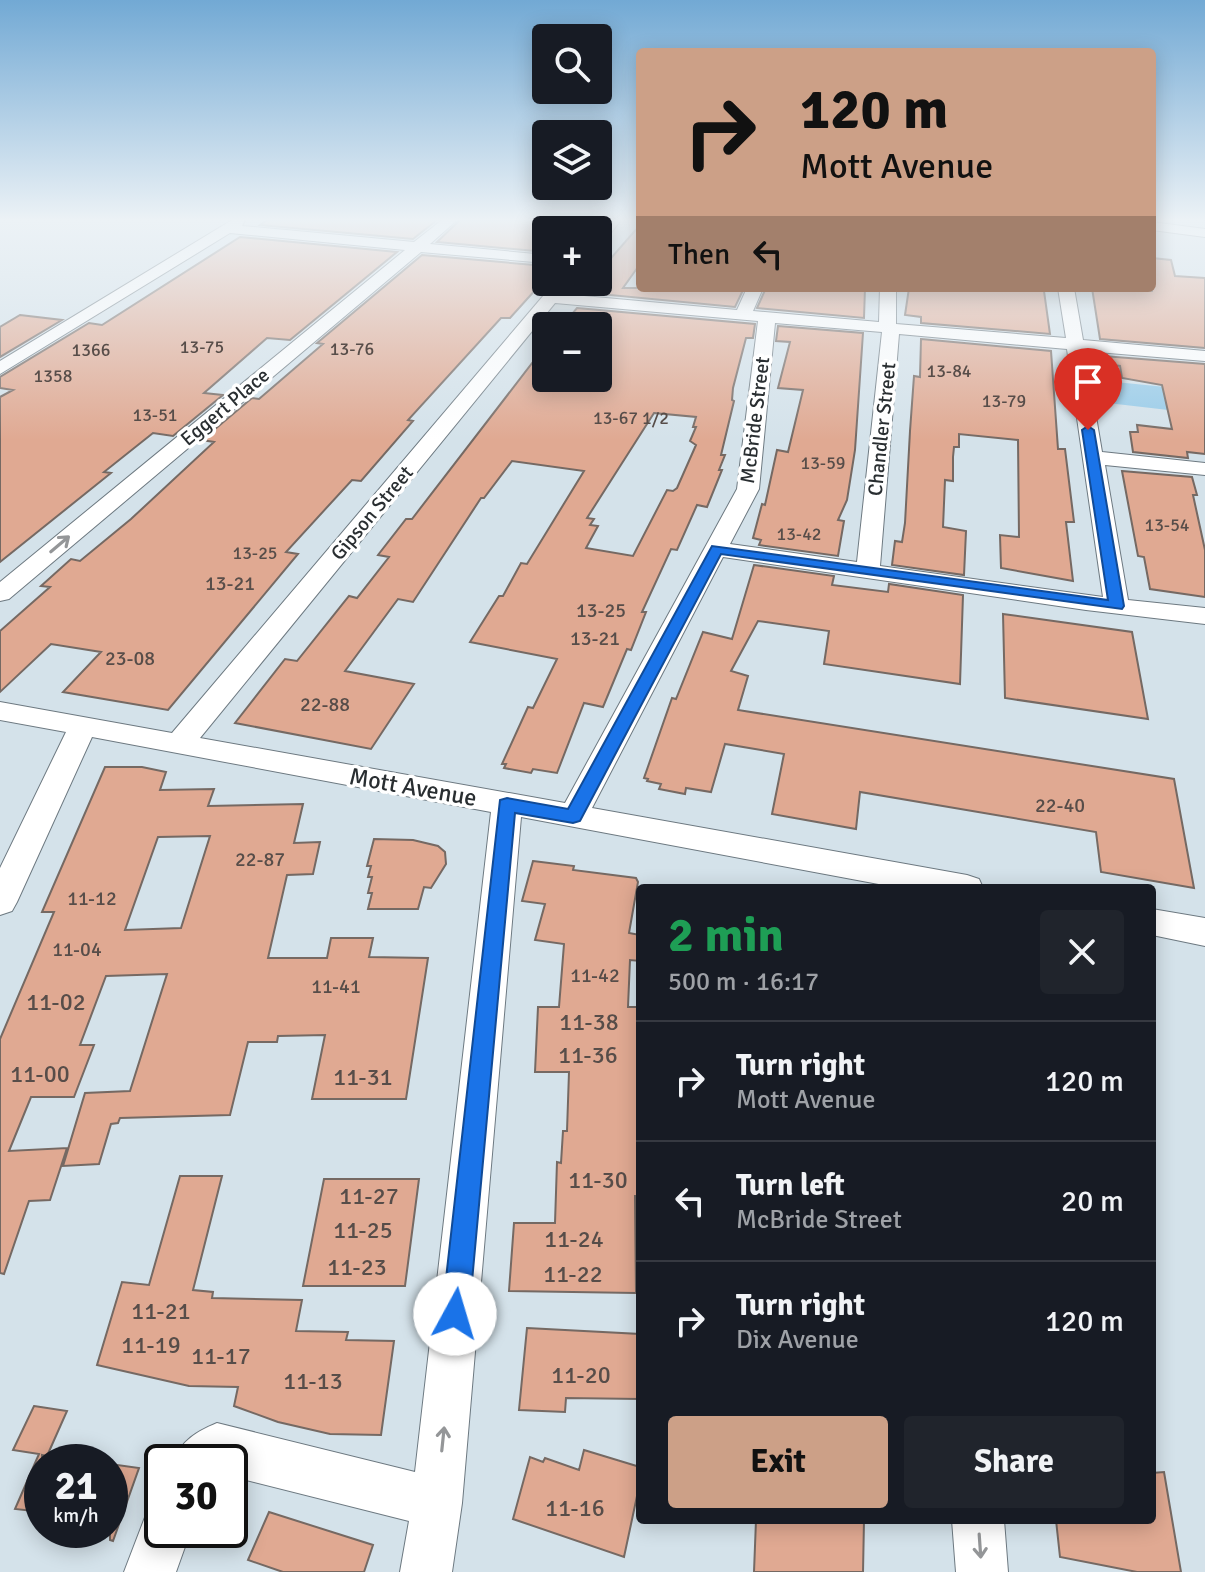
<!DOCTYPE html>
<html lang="en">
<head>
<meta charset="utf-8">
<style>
	:root { --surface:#171b24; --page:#20242c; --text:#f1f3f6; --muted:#9ea1a6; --line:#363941; --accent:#cca087 }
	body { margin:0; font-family:Signika,sans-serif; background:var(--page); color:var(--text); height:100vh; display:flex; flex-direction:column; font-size:30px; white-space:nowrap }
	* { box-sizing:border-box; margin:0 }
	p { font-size:26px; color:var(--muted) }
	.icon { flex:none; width:44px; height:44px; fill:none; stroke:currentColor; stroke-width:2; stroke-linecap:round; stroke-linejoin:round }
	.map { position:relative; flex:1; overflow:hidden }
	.drawer { position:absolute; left:636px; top:884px; width:520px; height:640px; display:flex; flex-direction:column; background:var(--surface); border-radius:8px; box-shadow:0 4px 20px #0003 }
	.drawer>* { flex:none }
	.banner { position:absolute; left:636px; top:48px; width:520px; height:244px; border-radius:8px; box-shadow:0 4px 20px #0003; background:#cca087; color:#111; overflow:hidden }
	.tools { position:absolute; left:532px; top:24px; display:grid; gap:16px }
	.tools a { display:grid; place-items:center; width:80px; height:80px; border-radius:8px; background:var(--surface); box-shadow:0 4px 20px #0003; font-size:40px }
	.speed { position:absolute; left:24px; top:1444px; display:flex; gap:16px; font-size:40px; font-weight:700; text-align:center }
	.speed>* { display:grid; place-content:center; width:104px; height:104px; border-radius:50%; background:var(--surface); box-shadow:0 4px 20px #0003; line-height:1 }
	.speed small { font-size:20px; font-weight:400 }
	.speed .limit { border:4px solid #111; border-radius:12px; background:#fff; color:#111 }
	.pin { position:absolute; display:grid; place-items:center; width:68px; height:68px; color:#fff; margin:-82px -34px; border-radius:50% 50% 50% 0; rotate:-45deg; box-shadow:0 0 8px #0007 }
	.pin .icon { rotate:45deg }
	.me { position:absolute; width:88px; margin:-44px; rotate:6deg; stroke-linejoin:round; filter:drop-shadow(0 0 6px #0008) }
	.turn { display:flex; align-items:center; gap:28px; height:168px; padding:0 32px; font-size:36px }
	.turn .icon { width:104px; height:104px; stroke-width:2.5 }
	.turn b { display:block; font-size:56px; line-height:68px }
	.then { display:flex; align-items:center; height:76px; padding:0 32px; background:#0003; gap:16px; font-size:30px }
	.round { display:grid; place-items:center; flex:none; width:84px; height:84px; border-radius:8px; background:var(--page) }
	.summary { display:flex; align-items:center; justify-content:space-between; height:136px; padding:0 32px }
	h1 { font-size:48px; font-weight:700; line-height:60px; color:#1e9e55 }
	.cta { display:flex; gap:16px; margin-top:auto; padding:16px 32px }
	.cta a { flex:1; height:92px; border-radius:8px; background:var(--accent); color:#111; font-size:32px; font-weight:700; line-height:92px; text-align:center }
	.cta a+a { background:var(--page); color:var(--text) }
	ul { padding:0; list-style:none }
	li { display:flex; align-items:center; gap:24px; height:120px; padding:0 32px; border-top:2px solid var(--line) }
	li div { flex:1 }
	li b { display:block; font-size:30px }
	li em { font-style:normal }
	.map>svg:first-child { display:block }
	.green { fill:#98cbe8 }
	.building { fill:#e0a992; stroke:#756963; stroke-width:2; fill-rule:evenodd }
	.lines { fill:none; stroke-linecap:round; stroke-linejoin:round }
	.minor-casing { stroke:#6d7981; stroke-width:2 }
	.minor { fill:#fff; fill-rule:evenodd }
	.oneway { stroke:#949698 }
	.route { fill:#1a73e8; stroke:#114b97; stroke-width:2 }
	.labels { text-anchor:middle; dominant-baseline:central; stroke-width:7; stroke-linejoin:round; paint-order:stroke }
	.far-number-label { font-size:18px; fill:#574d49 }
	.far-street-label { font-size:20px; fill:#292e31; stroke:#fff }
	.number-label { font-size:20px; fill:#574d49 }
	.street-label { font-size:24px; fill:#292e31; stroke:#fff }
	.near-number-label { font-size:24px; fill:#574d49 }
</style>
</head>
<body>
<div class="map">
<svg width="1205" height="1572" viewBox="0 0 1205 1572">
	<rect width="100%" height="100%" fill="#d4e2ea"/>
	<!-- green -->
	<path class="green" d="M1095 380 1196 390 1203 414 1099 402Z"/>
	<!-- building -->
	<path class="building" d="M267 220H437L413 239 260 225Z
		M460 220H546V252L437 242Z
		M640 225V264L623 288H744L735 307 589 293 591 291 583 290 590 282H598V273Z
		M240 237 397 252 290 340 267 338 204 393 223 395 173 436 153 433 104 472 111 473 0 562V397L13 390 0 388V377L89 323 102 325Z
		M422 255 546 266 541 273 546 274V278L510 318H501L408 420 413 421 361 481 352 480 286 552 298 554 168 710 63 692 101 652 51 644 0 692V631L50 587 41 586 71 559 80 561 131 519 214 442 202 440 252 398 259 399 323 344 317 343Z
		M1152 258 1171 260 1175 276 1205 278V348L1100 339 1092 288 1152 291Z
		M766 288H865L864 318 757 308Z
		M909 288H1040L1044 291 1050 334 921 323V317L905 315Z
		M577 308 755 324 753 338H746L733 388 732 400 734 401 721 455H725L719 470H722L707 507 697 505 677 550 671 549 642 612H646L631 650 627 649 603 707 584 703 557 773 533 769 531 773 504 768 506 764H502L528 707 533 708 557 659 470 642 499 596H503L521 563 527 564 584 471 512 461 484 498H481L413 602 398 599 345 671 414 684 371 749 235 723 285 659 297 661 349 596 357 598 389 557 378 555 406 519H412L546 345V378H598V326H562ZM654 413 696 417 693 427H696L690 441 696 445 677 488 673 491 667 490 633 556 586 548 598 526 590 525 594 519 587 518Z
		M20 315 62 320 0 357V327Z
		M778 326 863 333 855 450 847 500 838 520 844 521 838 556 759 545 761 540 753 538 762 504 765 505 777 450 788 452 803 390 778 388 790 342 776 341Z
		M921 339 1051 351 1058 449H1065L1074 522H1066L1073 581 1001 568 1000 535 1019 537 1018 440 959 434V447H954L953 457V481L945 480 943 527 966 531 964 575 892 565 895 541 902 542 905 523 910 431 914 376 920 377Z
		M1103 356 1205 364V454L1187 452 1188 458 1133 452 1130 432H1138L1137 425 1172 429 1162 385 1122 378 1120 366 1105 364Z
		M1122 471 1192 477 1197 495H1193L1205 550V597L1150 589 1144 557 1138 556Z
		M754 565 834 576 832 585 888 592 889 584 963 595 960 684 824 664 829 631 758 621 731 671 748 676 738 710 1174 779 1194 888 1101 872 1096 832 860 792 856 829 772 814 784 754 725 744 711 792 686 788 685 794 659 789 661 784 647 781 648 779 644 778 672 698 676 699 703 632 732 639Z
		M1003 614 1132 632 1148 719 1005 698Z
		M105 767H142L166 772 160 790 214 789 208 806 303 804 294 843 320 842 313 874 287 875 268 958H327L331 938H373L369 957 428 958 406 1099H312L325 1035 278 1036 277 1042H248L230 1115 120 1118 118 1123 111 1124 99 1164 63 1166 85 1093 130 1091 167 974 106 976 80 1045H94L74 1097H31L9 1151 67 1148 50 1200 29 1201 4 1274 0 1273V1039L54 912H42ZM210 836 181 928 125 930 158 837Z
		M374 839 413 840 438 846 445 852 446 864 431 888 424 887 418 909H368L372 893H368L372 877H368L371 866H367Z
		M533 861 574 866 573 870 636 878 638 882 629 933 640 935V961L630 960 628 1007H640V1196H635L636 1293 509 1291 514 1223H555L557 1162 561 1163 563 1131H567L569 1072H535L538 1007H559L564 944 535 940 545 904 522 901Z
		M180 1176H222L193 1290 213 1292 212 1298 302 1300 296 1331 348 1332 346 1340 394 1341 381 1435 330 1434 278 1422 234 1406 238 1387 189 1386 97 1365 122 1282 149 1285Z
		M324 1179H419L405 1286H303Z
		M527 1328 640 1334V1399L566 1398 565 1412 519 1410Z
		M34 1406 67 1411 47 1456 42 1455V1512L15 1509 39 1454 13 1450Z
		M584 1450 640 1467V1497L637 1496 624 1557 513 1519 530 1457 543 1462 545 1458 579 1470Z
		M110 1464 139 1468 113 1541 110 1540Z
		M1164 1472 1181 1572H1137L1060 1557 1056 1520H1152V1473Z
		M269 1512 373 1545 364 1572H283L248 1560Z
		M756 1520H864L863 1572H754Z"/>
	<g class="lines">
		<defs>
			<path id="minor" d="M232 220H245L242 226 414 242 442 220H457L430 244 546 255V263L421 252 9 599 0 601V582L405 250 230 233 0 374V361Z
				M607 220H621L603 243 598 244V231Z
				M1152 222 1205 229V237L1152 230Z
				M555 282 570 284 562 294 737 310 747 288H763L753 311 879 322 880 288H896V324L1066 338 1058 288H1074L1083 340 1205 351V361L1085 351 1102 452 1205 463V475L1105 465 1128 600 1205 608V624L1086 610 723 557 592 808 967 875 979 879 983 888H900L521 817 462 1503 452 1572H400L409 1521 230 1476V1462H173C182 1440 196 1432 217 1423L415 1472 491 812 92 737 17 902 12 911 0 915V868L66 732 0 720V702L172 733ZM555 303 758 321 737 489 565 803 200 738ZM775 323 882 332 857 562 730 544 759 489ZM899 334 1067 349 1103 597 880 566Z
				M1152 909 1205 918V946L1152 935Z
				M162 1506V1530H191L176 1572H124L147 1512Z
				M952 1520H1004L1008 1572H956Z"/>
		</defs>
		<!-- minor casing -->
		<use href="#minor" class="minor-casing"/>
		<!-- minor -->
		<use href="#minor" class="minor"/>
	</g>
	<!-- one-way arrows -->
	<defs><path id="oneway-shaft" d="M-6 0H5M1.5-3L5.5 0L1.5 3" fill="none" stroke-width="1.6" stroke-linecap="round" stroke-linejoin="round" transform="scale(2)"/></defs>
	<g class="oneway">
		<use href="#oneway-shaft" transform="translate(60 544) rotate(-40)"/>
		<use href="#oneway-shaft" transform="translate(443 1439) rotate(-84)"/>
		<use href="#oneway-shaft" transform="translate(980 1546) rotate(86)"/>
	</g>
	<!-- sky -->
	<linearGradient id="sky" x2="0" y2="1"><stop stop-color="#72a9d4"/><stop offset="0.5" stop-color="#ecf2f6"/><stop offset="1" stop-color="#ecf2f6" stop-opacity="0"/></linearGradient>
	<rect width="1205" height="440" fill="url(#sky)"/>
	<!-- route -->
	<path class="route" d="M1088 426 1094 430 1124 606 1122 609 721 554 580 821 573 823 515 813 469 1314 465 1323 455 1328 446 1323 442 1314 500 800 507 798 568 809 712 546 1108 600 1082 430Z"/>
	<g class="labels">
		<!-- far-number labels -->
		<g class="far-number-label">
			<text x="202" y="347">13-75</text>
			<text x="352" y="349">13-76</text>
			<text x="91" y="350">1366</text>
			<text x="949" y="371">13-84</text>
			<text x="53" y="376">1358</text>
			<text x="1004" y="401">13-79</text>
			<text x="155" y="415">13-51</text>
			<text x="631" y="418">13-67 1/2</text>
			<text x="823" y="463">13-59</text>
			<text x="1167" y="525">13-54</text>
			<text x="799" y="534">13-42</text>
			<text x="255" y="553">13-25</text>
		</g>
		<!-- far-street labels -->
		<g class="far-street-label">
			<text transform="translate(225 407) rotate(-40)">Eggert Place</text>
			<text transform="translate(755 420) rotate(-83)">McBride Street</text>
			<text transform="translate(882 429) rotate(-84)">Chandler Street</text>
			<text transform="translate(372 513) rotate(-50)">Gipson Street</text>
		</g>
		<!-- number labels -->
		<g class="number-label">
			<text x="230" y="583">13-21</text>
			<text x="601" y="610">13-25</text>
			<text x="595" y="638">13-21</text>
			<text x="130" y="658">23-08</text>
			<text x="325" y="704">22-88</text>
			<text x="1060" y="805">22-40</text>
			<text x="260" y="859">22-87</text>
			<text x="92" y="898">11-12</text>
			<text x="77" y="949">11-04</text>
			<text x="595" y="975">11-42</text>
			<text x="336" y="986">11-41</text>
		</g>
		<!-- street labels -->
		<g class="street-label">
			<text transform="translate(413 787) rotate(10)">Mott Avenue</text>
		</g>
		<!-- near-number labels -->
		<g class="near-number-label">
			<text x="56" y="1002">11-02</text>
			<text x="589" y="1022">11-38</text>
			<text x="588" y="1055">11-36</text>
			<text x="40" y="1074">11-00</text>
			<text x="363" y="1077">11-31</text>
			<text x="598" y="1180">11-30</text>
			<text x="369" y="1196">11-27</text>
			<text x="363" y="1230">11-25</text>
			<text x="574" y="1239">11-24</text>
			<text x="357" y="1267">11-23</text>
			<text x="573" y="1274">11-22</text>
			<text x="161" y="1311">11-21</text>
			<text x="151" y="1345">11-19</text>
			<text x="221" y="1356">11-17</text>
			<text x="581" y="1375">11-20</text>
			<text x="313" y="1381">11-13</text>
			<text x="575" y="1508">11-16</text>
		</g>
	</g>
</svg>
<div class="tools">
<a><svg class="icon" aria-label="search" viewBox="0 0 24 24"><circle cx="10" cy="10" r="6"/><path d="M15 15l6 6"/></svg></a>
<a><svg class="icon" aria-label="layers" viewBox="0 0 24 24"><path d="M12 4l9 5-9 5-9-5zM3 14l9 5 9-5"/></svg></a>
<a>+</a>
<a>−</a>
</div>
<div class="speed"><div>21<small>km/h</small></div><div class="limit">30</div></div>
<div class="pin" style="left:1088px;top:430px;background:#d93025"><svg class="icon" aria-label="arrive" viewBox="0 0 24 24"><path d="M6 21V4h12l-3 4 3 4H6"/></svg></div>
<svg class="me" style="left:455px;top:1314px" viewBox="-20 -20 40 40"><circle r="19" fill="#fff"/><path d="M0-13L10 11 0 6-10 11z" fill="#1a73e8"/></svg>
<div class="banner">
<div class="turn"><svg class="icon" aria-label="right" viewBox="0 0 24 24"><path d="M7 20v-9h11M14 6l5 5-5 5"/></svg><div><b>120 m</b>Mott Avenue</div></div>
<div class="then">Then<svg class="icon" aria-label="left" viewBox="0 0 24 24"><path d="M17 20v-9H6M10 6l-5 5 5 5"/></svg></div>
</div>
<section class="drawer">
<div class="summary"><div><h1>2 min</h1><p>500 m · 16:17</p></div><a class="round"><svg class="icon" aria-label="close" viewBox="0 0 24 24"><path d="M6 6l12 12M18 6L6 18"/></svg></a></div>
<ul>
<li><svg class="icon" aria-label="right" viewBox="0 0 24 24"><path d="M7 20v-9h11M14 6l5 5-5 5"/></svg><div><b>Turn right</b><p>Mott Avenue</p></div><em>120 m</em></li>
<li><svg class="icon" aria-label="left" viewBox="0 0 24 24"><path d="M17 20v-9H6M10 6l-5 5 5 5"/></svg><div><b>Turn left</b><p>McBride Street</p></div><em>20 m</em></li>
<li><svg class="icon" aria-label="right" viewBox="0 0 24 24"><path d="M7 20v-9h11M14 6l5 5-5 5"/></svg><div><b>Turn right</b><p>Dix Avenue</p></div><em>120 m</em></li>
</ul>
<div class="cta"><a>Exit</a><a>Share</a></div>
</section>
</div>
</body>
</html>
